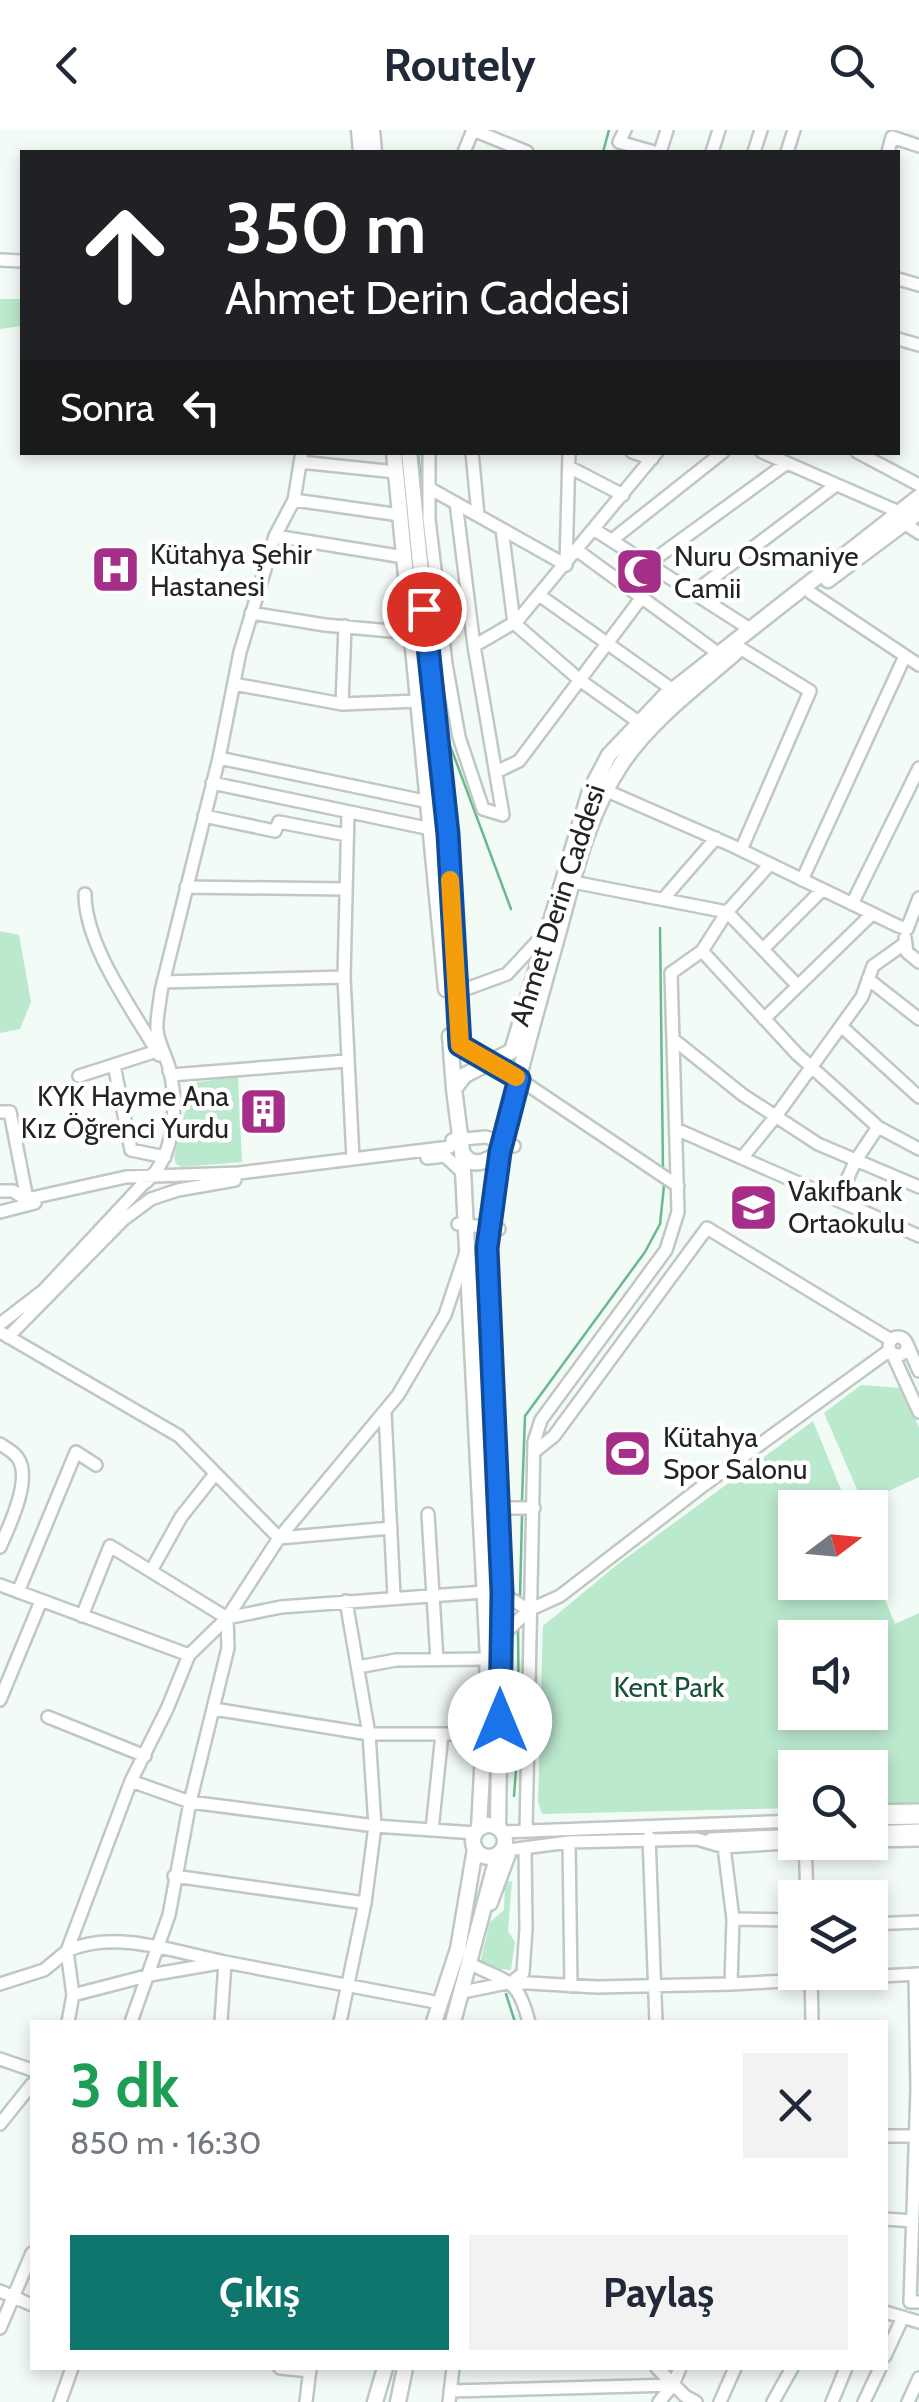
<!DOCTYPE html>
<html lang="tr">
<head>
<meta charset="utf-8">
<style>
	:root { --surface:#fff; --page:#f2f2f3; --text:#1f2937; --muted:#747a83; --accent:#0f766e }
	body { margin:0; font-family:Cabin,sans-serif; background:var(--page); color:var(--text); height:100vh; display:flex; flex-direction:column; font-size:38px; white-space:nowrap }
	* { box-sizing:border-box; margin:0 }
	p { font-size:32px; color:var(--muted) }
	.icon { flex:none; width:55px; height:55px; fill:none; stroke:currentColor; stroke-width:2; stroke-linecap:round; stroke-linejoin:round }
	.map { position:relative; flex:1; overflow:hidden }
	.details { position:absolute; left:30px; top:1890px; width:858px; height:350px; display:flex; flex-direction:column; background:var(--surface); border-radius:0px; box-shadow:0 5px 15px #0003 }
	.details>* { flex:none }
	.top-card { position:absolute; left:20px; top:20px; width:880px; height:305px; border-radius:0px; box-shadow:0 5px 15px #0003; background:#202124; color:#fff; overflow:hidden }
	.needle { width:65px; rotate:74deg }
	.buttons { position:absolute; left:778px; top:1360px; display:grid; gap:20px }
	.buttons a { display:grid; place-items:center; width:110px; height:110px; border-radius:0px; background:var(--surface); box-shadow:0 5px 15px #0003; font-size:50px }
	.pin { position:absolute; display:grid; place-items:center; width:85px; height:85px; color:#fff; margin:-42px; border:5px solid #fff; border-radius:50%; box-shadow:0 2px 10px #0007 }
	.me { position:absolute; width:110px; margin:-55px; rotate:0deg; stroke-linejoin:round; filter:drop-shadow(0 0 8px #0008) }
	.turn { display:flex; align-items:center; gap:35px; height:210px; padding:0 40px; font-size:45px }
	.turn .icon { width:130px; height:130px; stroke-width:2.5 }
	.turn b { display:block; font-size:70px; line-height:85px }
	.then { display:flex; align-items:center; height:95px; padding:0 40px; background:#0003; gap:20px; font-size:38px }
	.round { display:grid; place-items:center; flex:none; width:105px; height:105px; border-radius:0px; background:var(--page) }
	.head { display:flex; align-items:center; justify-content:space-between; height:170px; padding:0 40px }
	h1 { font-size:60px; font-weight:700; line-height:75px; color:#1e9e55 }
	.action { display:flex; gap:20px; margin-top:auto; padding:20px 40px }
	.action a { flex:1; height:115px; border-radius:0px; background:var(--accent); color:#fff; font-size:40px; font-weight:700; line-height:115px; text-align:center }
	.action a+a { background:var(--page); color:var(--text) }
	header { display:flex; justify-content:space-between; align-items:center; height:130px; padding:0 40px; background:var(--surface); font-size:45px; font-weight:700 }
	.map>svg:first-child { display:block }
	.green { fill:#bbe9ce; fill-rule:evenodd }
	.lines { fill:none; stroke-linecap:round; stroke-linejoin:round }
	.stream { stroke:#6ab88f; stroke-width:2.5 }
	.minor-casing { stroke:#c0c8c3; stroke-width:16 }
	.major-casing { stroke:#c0c8c3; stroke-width:19 }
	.minor { stroke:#fff; stroke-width:11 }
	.major { stroke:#fff; stroke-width:14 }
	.route-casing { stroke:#114b97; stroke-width:25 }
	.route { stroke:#1a73e8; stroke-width:18 }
	.slow { stroke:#f59e0b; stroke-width:18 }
	.labels { text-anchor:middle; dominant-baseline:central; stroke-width:9; stroke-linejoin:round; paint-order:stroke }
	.poi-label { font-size:28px; fill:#222524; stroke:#fff; text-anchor:start }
	.street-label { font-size:28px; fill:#222524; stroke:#fff }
	.park-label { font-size:28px; fill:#175338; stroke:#fff }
</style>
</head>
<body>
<header><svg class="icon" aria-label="back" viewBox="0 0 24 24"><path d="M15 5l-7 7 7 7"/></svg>Routely<svg class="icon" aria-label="search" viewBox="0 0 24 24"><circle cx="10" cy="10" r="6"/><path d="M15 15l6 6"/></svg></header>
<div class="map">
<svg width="919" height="2272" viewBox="0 0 919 2272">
	<rect width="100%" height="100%" fill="#f3fbf6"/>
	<!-- green -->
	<path class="green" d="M0 169H22V196L0 199Z
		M0 801 19 805 31 872 20 899 0 903Z
		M238 946 242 1032 182 1037 176 1034 174 1026 192 953Z
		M861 1255 901 1258 919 1297V1347L863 1373 824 1283Z
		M813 1291 848 1377 795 1378V1452H870V1432L895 1494 919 1483V1673L912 1676 870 1677V1638H795V1678L542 1684 538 1672 543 1496 618 1434ZM795 1508H870V1582H795Z
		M512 1751 508 1801 515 1812 511 1840 479 1837 490 1792 504 1780 505 1752Z"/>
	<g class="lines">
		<!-- stream -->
		<path class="stream" d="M603 22 609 0
			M418 322 424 385
			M432 463 448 610 511 779
			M660 798 663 1039
			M522 1370 525 1286 645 1122 660 1094 664 1056
			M520 1467 522 1386
			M514 1666 519 1599 518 1498
			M506 1864 515 1892"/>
		<defs>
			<path id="minor" d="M473 0 527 22
				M625 0 619 12 654 22
				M464 22 473 0
				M660 22 667 0
				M712 22 719 0
				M754 22 761 0
				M787 22 794 0
				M888 22 892 7 919 16
				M0 130 22 131
				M898 149 919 155
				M898 209 919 215
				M429 322V389L446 534 459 607 483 679 503 685 474 516 456 373
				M472 322 478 385
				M632 322 652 329
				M762 322 899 382
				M857 322 919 355
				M300 332 396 342
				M569 337 623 365
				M429 358 566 435 569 322
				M294 370 400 385
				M904 393 919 403
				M502 399 514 493 581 551 640 593
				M595 400 750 499
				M275 406 404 427
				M612 410 723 322
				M578 421 719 524
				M648 434 787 333
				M693 463 836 355
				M811 463 919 535
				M539 465 673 560
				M251 483 325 495 412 503
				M474 516 517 491 657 322
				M740 518 810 561 741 720
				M234 554 342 574 418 571
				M342 574 345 496
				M219 628 429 672
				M496 642 519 631 642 467
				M212 653 431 699
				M607 661 733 716 898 796 907 799 919 768
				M348 682 344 847 353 1029
				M204 686 275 701 279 692 347 705
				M802 750 905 526
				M573 752 727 782 770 734
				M186 757 344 759
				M85 764C85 816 133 880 159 925
				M664 768 716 708
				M852 774 919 638
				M905 808 907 822 919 832
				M763 819 822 760
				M868 849 919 889
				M163 852 344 847
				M798 856 727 782 702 821 797 924 878 997 919 1019
				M455 863 507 844 546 802
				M764 889 872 784
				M841 896 919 967
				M673 909 743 965 818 1014 919 1057
				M114 935 131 1020 165 1027
				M169 941 171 945 346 931
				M79 946 157 921
				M519 949 678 1056
				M0 982H10L27 1069 126 1047 239 1043 450 1017 459 1003
				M676 999 919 1106
				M452 1010 486 1007 514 1016
				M427 1028 445 1026 462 1042
				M742 1028 776 986 862 867 873 836 904 814
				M0 1061H13L27 1070
				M838 1069 856 1030 878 997
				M0 1082 35 1073
				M458 1094 499 1099
				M0 1194 44 1160 142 1055C173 1033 178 982 171 946 169 930 159 917 157 900 156 888 160 873 161 861L219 628 240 522 275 406 294 370 302 322
				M0 1202 179 1306 279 1408 391 1398
				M889 1216a9 9 0 1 1 18 0a9 9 0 1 1-18 0Z
				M8 1207 124 1089 151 1069 178 1060 235 1050
				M907 1214 919 1241
				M892 1223 919 1282
				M385 1283 394 1466
				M0 1314C7 1319 15 1322 19 1330 31 1351 9 1397 0 1417
				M534 1322 554 1306 707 1098 891 1210
				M497 1378H534
				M428 1384 437 1530
				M151 1441 181 1387 215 1344
				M0 1455 189 1525
				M18 1462 76 1322 96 1335
				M501 1463 529 1480
				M82 1486 110 1416 227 1488
				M227 1488 281 1477 484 1462
				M501 1507 529 1480 560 1466 704 1355 890 1220
				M358 1537 396 1530 488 1529
				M0 1570 41 1471
				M214 1579 369 1604H486
				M48 1587 145 1626
				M131 1651 190 1672 375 1696 475 1703
				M870 1681 919 1680
				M870 1689 919 1688
				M432 1700 442 1604
				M526 1700 534 1312 541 1290 666 1120 678 1082 671 843 702 821
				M502 1702 795 1691
				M870 1702 919 1700
				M649 1707 656 1892
				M711 1709 778 1706
				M870 1711 919 1710
				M569 1712 571 1856
				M805 1712 807 1768
				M724 1717 733 1789 731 1854
				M501 1721 569 1712 697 1709 724 1717 800 1712
				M174 1746 365 1773
				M491 1774 511 1720
				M733 1789 795 1790
				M870 1794 919 1792
				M471 1829 469 1833C508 1854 517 1846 529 1892
				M811 1842 812 1892
				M915 1844 917 1959 910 2172H919
				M512 1852 523 1843 526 1798 525 1718
				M0 1854 44 1840 67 1821 131 1651 167 1579 189 1525 227 1488
				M463 1862 512 1852 597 1857 731 1854 919 1844
				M73 1865 150 1845 225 1832 440 1873
				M68 1892 73 1865 67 1821C115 1799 175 1822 225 1832L221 1892
				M131 1892 169 1785 190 1672 228 1518 227 1488 279 1408 398 1265 445 1185 465 1125
				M340 1892 365 1773 375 1696 369 1604 346 1471
				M0 1929 32 1940
				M0 1994 32 1954
				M885 2006H915
				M885 2089 913 2091
				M0 2161 32 2175
				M885 2182 919 2192
				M0 2198 32 2123
				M885 2226 903 2187
				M280 2238 310 2241
				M657 2238 685 2266 696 2272
				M450 2261 673 2255
				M60 2272 72 2238
				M306 2272 310 2238
				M449 2272 453 2238
				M659 2272 673 2255 680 2238
				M720 2272 735 2238
				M773 2272 792 2238
				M832 2272 846 2238
				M864 2272 880 2238
				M908 2272 919 2248"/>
			<path id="major" d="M359 0 361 22
				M372 0 374 22
				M394 322 446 859
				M409 322 447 704 459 915 519 949
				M828 450 919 382
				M450 906 454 959
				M462 1022C472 1040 487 1031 500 1022
				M473 1711a16 16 0 1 1 32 0a16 16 0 1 1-32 0Z
				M479 1698 488 1529 462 1021 454 959 465 945 512 921 590 661 609 625 664 567 919 367
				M498 1698 501 1463 487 1160C488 1043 523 929 554 818 572 755 585 688 622 633 652 589 696 557 736 522
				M434 1892 458 1819 475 1719
				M453 1892 498 1724
				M375 2272 385 2238
				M398 2272 405 2238"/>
		</defs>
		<!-- minor casing -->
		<use href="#minor" class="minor-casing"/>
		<!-- major casing -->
		<use href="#major" class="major-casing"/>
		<!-- minor -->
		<use href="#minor" class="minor"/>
		<!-- major -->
		<use href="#major" class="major"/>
	</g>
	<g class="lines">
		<defs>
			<path id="route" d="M424 479 448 704 460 915 519 949 500 1022 487 1118 502 1462 500 1591"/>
		</defs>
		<!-- route casing -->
		<use href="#route" class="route-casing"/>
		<!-- route -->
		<use href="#route" class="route"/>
		<!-- slow -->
		<path class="slow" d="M450 750 460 915 516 947"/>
	</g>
	<!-- icons -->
	<defs>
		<symbol id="hospital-square" viewBox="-11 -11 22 22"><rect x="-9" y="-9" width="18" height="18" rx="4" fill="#a52f88" stroke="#fff"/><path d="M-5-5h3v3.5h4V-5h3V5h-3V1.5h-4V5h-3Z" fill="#fff"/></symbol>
		<symbol id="mosque-square" viewBox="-11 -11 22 22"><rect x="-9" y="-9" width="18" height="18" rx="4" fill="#a52f88" stroke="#fff"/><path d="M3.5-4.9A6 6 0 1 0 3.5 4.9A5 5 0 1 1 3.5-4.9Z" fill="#fff"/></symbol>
		<symbol id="building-square" viewBox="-11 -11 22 22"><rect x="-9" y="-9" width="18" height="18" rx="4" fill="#a52f88" stroke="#fff"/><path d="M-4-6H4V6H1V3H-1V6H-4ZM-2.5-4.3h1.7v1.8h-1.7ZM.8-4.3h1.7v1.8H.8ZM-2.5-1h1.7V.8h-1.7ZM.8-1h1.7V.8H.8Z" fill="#fff"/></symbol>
		<symbol id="school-square" viewBox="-11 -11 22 22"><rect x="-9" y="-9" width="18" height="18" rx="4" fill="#a52f88" stroke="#fff"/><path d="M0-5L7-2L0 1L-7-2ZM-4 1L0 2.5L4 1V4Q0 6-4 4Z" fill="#fff"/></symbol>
		<symbol id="stadium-square" viewBox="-11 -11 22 22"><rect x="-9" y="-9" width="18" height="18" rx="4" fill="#a52f88" stroke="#fff"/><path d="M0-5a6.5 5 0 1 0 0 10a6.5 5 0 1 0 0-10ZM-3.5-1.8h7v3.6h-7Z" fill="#fff"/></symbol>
	</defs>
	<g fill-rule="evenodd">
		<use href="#hospital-square" x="88" y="412" width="55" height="55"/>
		<use href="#mosque-square" x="612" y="414" width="55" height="55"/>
		<use href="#building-square" x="236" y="954" width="55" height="55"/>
		<use href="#school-square" x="726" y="1050" width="55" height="55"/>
		<use href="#stadium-square" x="600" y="1296" width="55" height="55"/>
	</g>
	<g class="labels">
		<!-- poi labels -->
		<g class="poi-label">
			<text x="150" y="424">Kütahya Şehir<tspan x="150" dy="32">Hastanesi</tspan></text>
			<text x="674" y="426">Nuru Osmaniye<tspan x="674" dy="32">Camii</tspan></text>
			<text x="229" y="966" text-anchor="end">KYK Hayme Ana<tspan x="229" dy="32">Kız Öğrenci Yurdu</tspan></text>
			<text x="788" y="1061">Vakıfbank<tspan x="788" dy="32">Ortaokulu</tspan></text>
			<text x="663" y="1307">Kütahya<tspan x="663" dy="32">Spor Salonu</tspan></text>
		</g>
		<!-- street labels -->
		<g class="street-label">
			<text transform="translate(557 775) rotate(-72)">Ahmet Derin Caddesi</text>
		</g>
		<!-- park labels -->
		<g class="park-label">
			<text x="669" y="1557">Kent Park</text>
		</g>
	</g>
</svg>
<div class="buttons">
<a><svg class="needle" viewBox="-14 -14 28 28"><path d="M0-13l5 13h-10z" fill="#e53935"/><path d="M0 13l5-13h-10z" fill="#747a83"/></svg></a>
<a><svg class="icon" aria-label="sound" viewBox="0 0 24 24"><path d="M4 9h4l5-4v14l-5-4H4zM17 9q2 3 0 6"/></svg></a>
<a><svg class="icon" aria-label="search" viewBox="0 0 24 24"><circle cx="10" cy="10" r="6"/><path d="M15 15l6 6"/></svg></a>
<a><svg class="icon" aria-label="layers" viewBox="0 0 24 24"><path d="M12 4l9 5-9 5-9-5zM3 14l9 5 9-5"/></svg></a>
</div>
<div class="pin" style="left:424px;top:479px;background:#d93025"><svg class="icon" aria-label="arrive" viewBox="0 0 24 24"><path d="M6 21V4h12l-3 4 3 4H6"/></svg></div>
<svg class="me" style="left:500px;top:1591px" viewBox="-20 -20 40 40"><circle r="19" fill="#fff"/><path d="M0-13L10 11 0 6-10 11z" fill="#1a73e8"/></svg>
<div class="top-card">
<div class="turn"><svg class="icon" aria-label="ahead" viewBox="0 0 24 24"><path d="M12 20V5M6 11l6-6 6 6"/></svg><div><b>350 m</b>Ahmet Derin Caddesi</div></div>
<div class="then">Sonra<svg class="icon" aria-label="left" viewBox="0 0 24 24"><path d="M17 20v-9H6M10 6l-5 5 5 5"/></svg></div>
</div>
<section class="details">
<div class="head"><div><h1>3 dk</h1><p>850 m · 16:30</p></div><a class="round"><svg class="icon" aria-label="close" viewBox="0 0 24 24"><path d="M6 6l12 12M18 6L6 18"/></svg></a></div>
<div class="action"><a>Çıkış</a><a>Paylaş</a></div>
</section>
</div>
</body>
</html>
